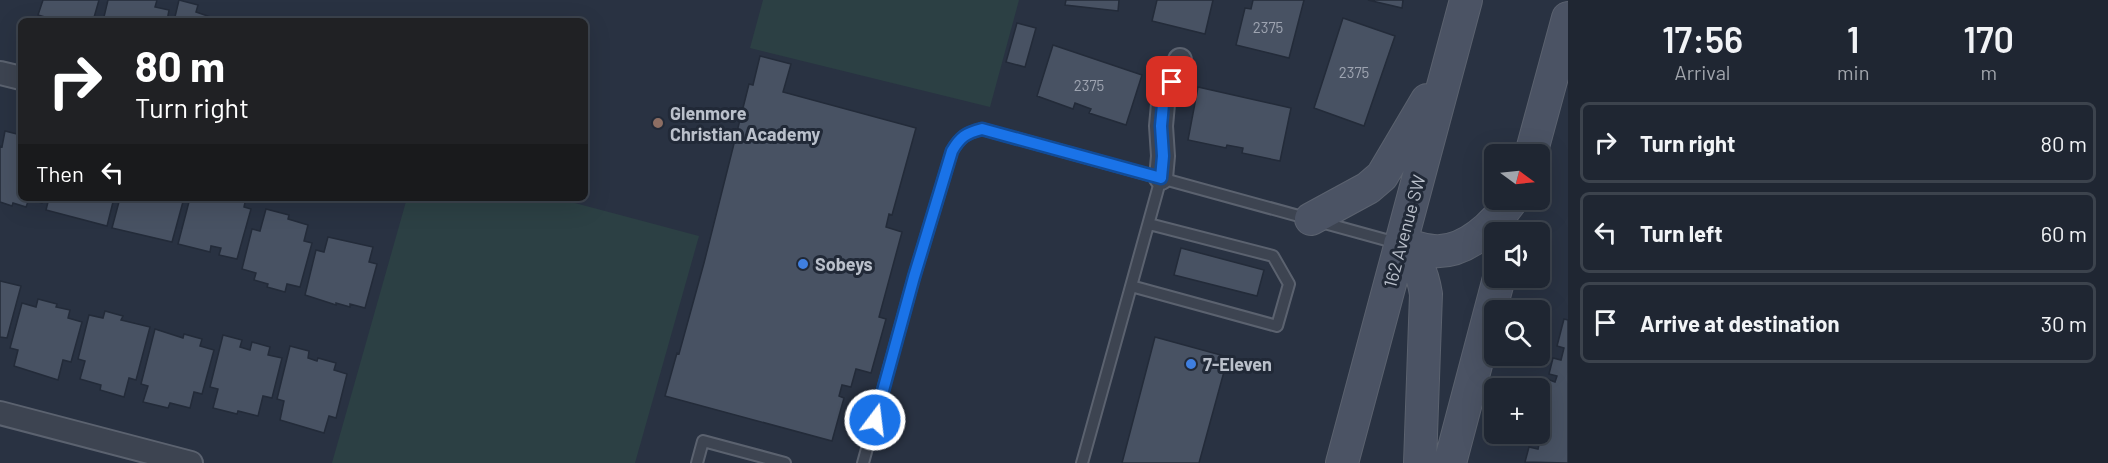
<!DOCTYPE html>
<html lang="en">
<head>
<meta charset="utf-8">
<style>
	:root { --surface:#1f2632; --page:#2c323e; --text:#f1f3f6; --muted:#a1a5ac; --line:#3c434d }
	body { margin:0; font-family:Barlow,sans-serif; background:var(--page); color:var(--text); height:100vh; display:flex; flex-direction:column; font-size:22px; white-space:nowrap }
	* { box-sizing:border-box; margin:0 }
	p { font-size:20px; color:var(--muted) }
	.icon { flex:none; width:33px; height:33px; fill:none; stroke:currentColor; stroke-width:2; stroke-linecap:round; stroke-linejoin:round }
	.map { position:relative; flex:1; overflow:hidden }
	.details { display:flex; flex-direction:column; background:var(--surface); width:540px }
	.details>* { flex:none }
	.banner { position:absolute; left:18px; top:18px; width:570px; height:183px; border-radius:9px; box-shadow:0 6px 24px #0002,0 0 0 2px var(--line); background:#202124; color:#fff; overflow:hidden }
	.needle { width:39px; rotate:105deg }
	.fabs { position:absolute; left:1484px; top:144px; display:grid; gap:12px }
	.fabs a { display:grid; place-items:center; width:66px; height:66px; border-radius:9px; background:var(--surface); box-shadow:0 6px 24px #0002,0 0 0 2px var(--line); font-size:30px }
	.pin { position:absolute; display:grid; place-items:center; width:51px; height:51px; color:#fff; margin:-26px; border-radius:12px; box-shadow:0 3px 9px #0006 }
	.me { position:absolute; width:66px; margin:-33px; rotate:15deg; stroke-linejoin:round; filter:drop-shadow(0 0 4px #0008) }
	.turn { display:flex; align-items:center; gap:21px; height:126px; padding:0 18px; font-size:27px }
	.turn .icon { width:78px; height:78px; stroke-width:2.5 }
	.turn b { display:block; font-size:42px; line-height:51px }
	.then { display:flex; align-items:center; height:57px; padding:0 18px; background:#0003; gap:12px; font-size:22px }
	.eta { display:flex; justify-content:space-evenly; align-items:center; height:102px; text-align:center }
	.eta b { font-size:36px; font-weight:600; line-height:42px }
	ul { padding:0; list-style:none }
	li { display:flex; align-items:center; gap:18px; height:81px; margin:0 12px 9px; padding:0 6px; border:3px solid var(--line); border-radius:9px }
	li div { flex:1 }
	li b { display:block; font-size:22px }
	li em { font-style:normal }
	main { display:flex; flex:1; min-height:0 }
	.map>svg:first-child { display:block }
	.green { fill:#2c4044 }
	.building { fill:#485263; stroke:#232b39; stroke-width:1.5 }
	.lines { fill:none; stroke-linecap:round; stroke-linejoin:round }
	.service-casing { stroke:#5b626f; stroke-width:14 }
	.minor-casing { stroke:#5b626f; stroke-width:26 }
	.secondary-casing { stroke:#5b626f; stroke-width:34 }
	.service { stroke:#3d4451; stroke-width:10 }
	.minor { stroke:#3d4451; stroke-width:22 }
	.secondary { stroke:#4b5364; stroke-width:32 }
	.route-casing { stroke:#114b97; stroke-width:15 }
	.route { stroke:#1a73e8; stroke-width:10 }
	.education-dot { fill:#8d6e63; stroke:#212937; stroke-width:2 }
	.shop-dot { fill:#3f7fe0; stroke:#212937; stroke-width:2 }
	.labels { text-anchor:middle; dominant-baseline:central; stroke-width:6; stroke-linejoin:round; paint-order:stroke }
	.number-label { font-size:15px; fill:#9ea4b1 }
	.poi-label { font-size:18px; font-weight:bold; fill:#bac0cb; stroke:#212937; text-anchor:start }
	.street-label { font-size:18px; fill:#bac0cb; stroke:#212937 }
</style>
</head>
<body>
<main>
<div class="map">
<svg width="1568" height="463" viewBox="0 0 1568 463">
	<rect width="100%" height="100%" fill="#293242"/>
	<!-- green -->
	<path class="green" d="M763 0H1019L990 107 750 48Z
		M407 198H556L699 236 635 463H332Z"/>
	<!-- building -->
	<path class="building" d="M43 0H99L93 21H44L45 17 38 15Z
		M108 0H157L155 7 169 10 167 21H103Z
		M179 0 198 5 196 12 222 21H174Z
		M1066 0H1119L1118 11 1065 5Z
		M1157 0H1213L1205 34 1152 21Z
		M1253 0H1304L1289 58 1236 45 1245 8 1251 9Z
		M1368 0H1403L1402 8Z
		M1343 18 1395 36 1364 126 1314 108Z
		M1017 23 1036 28 1025 67 1006 62Z
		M1053 45 1142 75 1126 125 1089 113 1091 109 1075 103 1073 109 1037 96Z
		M760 56 791 64 783 92 916 128 892 215 889 214 886 227 902 232 879 317 886 319 871 373 856 369 851 387 842 385 839 396 844 398 832 441 665 396 677 353 679 354 704 263 749 84 753 85Z
		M1198 87 1291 108 1280 161 1242 153 1243 148 1227 145 1226 148 1188 140Z
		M5 131 21 135V198H44L42 203 29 199 26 207 13 203 12 206 0 202V146L2 147Z
		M49 198H114L107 226 46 210Z
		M120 198H184L172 242 112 228Z
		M190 198H246L244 207 251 209 237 259 219 255 221 248 211 246 210 252 178 244Z
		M266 209 289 215 288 219 308 225 304 241 312 243 300 287 287 284 285 292 267 287 268 284 254 280 256 273 242 269 252 229 260 231Z
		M328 237 373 247 369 262 377 264 365 308 350 304V307L336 303V305L305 295 316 250 324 252Z
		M1181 248 1264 270 1257 296 1174 275Z
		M0 281 21 286 7 338 0 337Z
		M38 299 57 304 56 307 70 310 68 318 82 322 71 362 63 360 58 380 14 366 18 350 10 348 22 303 36 307Z
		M105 311 123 316 121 320 150 327 136 380 129 378 124 397 100 390 101 385 80 379 85 361 78 359 89 315 103 318Z
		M1564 319 1568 320V463L1525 462 1529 447 1538 449 1542 431 1539 430V413L1546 415 1551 397 1543 395 1547 379 1555 382 1557 376 1549 374 1553 358 1561 360 1564 348 1557 346Z
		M155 329 183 338 184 334 202 339 200 346 214 350 202 394 194 392 190 408 170 403 168 408 143 402 148 386 141 384Z
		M223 335 242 340 240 347 250 350 252 342 270 347 268 355 282 358 272 398 263 396 258 416 238 411 237 414 213 408 218 389 210 387Z
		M1155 337 1228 357 1199 463H1122Z
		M290 346 309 351 308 358 317 361 318 358 336 363 334 370 347 374 336 418 329 416 324 433 280 420 284 401 277 399Z"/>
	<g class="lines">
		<defs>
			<path id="service" d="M1131 286 1277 326 1289 284 1273 256 1149 224
				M697 463 703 441 785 463
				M863 463 914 277 952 151C960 137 966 133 982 129L1397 243
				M1082 463 1161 178"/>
			<path id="minor" d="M0 73 21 78
				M1161 178 1163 156 1161 126 1163 104 1180 60
				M0 413 191 463"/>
			<path id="secondary" d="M1531 154 1568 18
				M1311 219 1368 188 1382 176 1427 100
				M1400 244C1417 262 1422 270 1426 294L1420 463
				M1400 244C1411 246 1422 250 1433 251 1466 254 1495 224 1512 200
				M1342 463 1466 0
				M1450 463 1499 278"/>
		</defs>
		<!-- service casing -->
		<use href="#service" class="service-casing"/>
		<!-- minor casing -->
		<use href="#minor" class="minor-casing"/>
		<!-- secondary casing -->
		<use href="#secondary" class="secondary-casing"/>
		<!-- service -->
		<use href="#service" class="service"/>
		<!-- minor -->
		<use href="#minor" class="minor"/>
		<!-- secondary -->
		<use href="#secondary" class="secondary"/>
	</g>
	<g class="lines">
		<defs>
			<path id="route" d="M875 420 914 277 952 151C960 137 966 133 982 129L1161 178 1163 156 1161 126 1163 104 1172 82"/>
		</defs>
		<!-- route casing -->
		<use href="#route" class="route-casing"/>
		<!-- route -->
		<use href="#route" class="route"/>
	</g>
	<!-- markers -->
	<circle class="education-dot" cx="658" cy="123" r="6"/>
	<g class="shop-dot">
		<circle cx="803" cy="264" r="6"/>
		<circle cx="1191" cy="364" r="6"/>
	</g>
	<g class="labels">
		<!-- number labels -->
		<g class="number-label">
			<text x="1268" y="27">2375</text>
			<text x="1354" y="72">2375</text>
			<text x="1089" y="85">2375</text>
		</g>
		<!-- poi labels -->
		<g class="poi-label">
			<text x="670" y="113">Glenmore<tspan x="670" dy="21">Christian Academy</tspan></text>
			<text x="815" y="264">Sobeys</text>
			<text x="1203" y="364">7-Eleven</text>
		</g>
		<!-- street labels -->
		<g class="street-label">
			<text transform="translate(1404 231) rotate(-75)">162 Avenue SW</text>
		</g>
	</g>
</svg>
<div class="fabs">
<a><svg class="needle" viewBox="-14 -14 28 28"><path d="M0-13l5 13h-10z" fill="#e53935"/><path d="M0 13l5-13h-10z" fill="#a1a5ac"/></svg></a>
<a><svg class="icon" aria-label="sound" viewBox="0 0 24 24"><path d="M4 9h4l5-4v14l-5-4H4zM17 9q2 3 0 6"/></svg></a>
<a><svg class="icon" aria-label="search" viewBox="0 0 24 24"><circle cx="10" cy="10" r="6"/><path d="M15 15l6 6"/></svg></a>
<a>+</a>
</div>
<div class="pin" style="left:1172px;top:82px;background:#d93025"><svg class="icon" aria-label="arrive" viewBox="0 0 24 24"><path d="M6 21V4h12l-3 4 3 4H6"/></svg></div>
<svg class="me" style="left:875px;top:420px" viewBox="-20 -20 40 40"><circle r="17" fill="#1a73e8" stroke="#fff" stroke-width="3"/><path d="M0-11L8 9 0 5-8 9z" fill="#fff"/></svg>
<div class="banner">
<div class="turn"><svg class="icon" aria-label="right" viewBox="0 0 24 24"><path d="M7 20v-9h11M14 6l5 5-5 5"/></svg><div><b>80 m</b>Turn right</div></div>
<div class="then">Then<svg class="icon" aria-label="left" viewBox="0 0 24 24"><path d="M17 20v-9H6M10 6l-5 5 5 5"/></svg></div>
</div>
</div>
<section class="details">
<div class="eta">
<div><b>17:56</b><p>Arrival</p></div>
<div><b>1</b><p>min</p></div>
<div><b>170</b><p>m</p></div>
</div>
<ul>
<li><svg class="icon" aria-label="right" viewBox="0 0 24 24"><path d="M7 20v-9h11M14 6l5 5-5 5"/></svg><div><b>Turn right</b></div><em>80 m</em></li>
<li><svg class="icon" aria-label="left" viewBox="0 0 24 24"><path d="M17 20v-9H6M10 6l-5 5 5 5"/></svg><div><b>Turn left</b></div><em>60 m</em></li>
<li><svg class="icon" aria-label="arrive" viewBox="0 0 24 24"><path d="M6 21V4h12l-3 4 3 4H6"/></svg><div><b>Arrive at destination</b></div><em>30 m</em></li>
</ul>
</section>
</main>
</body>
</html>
